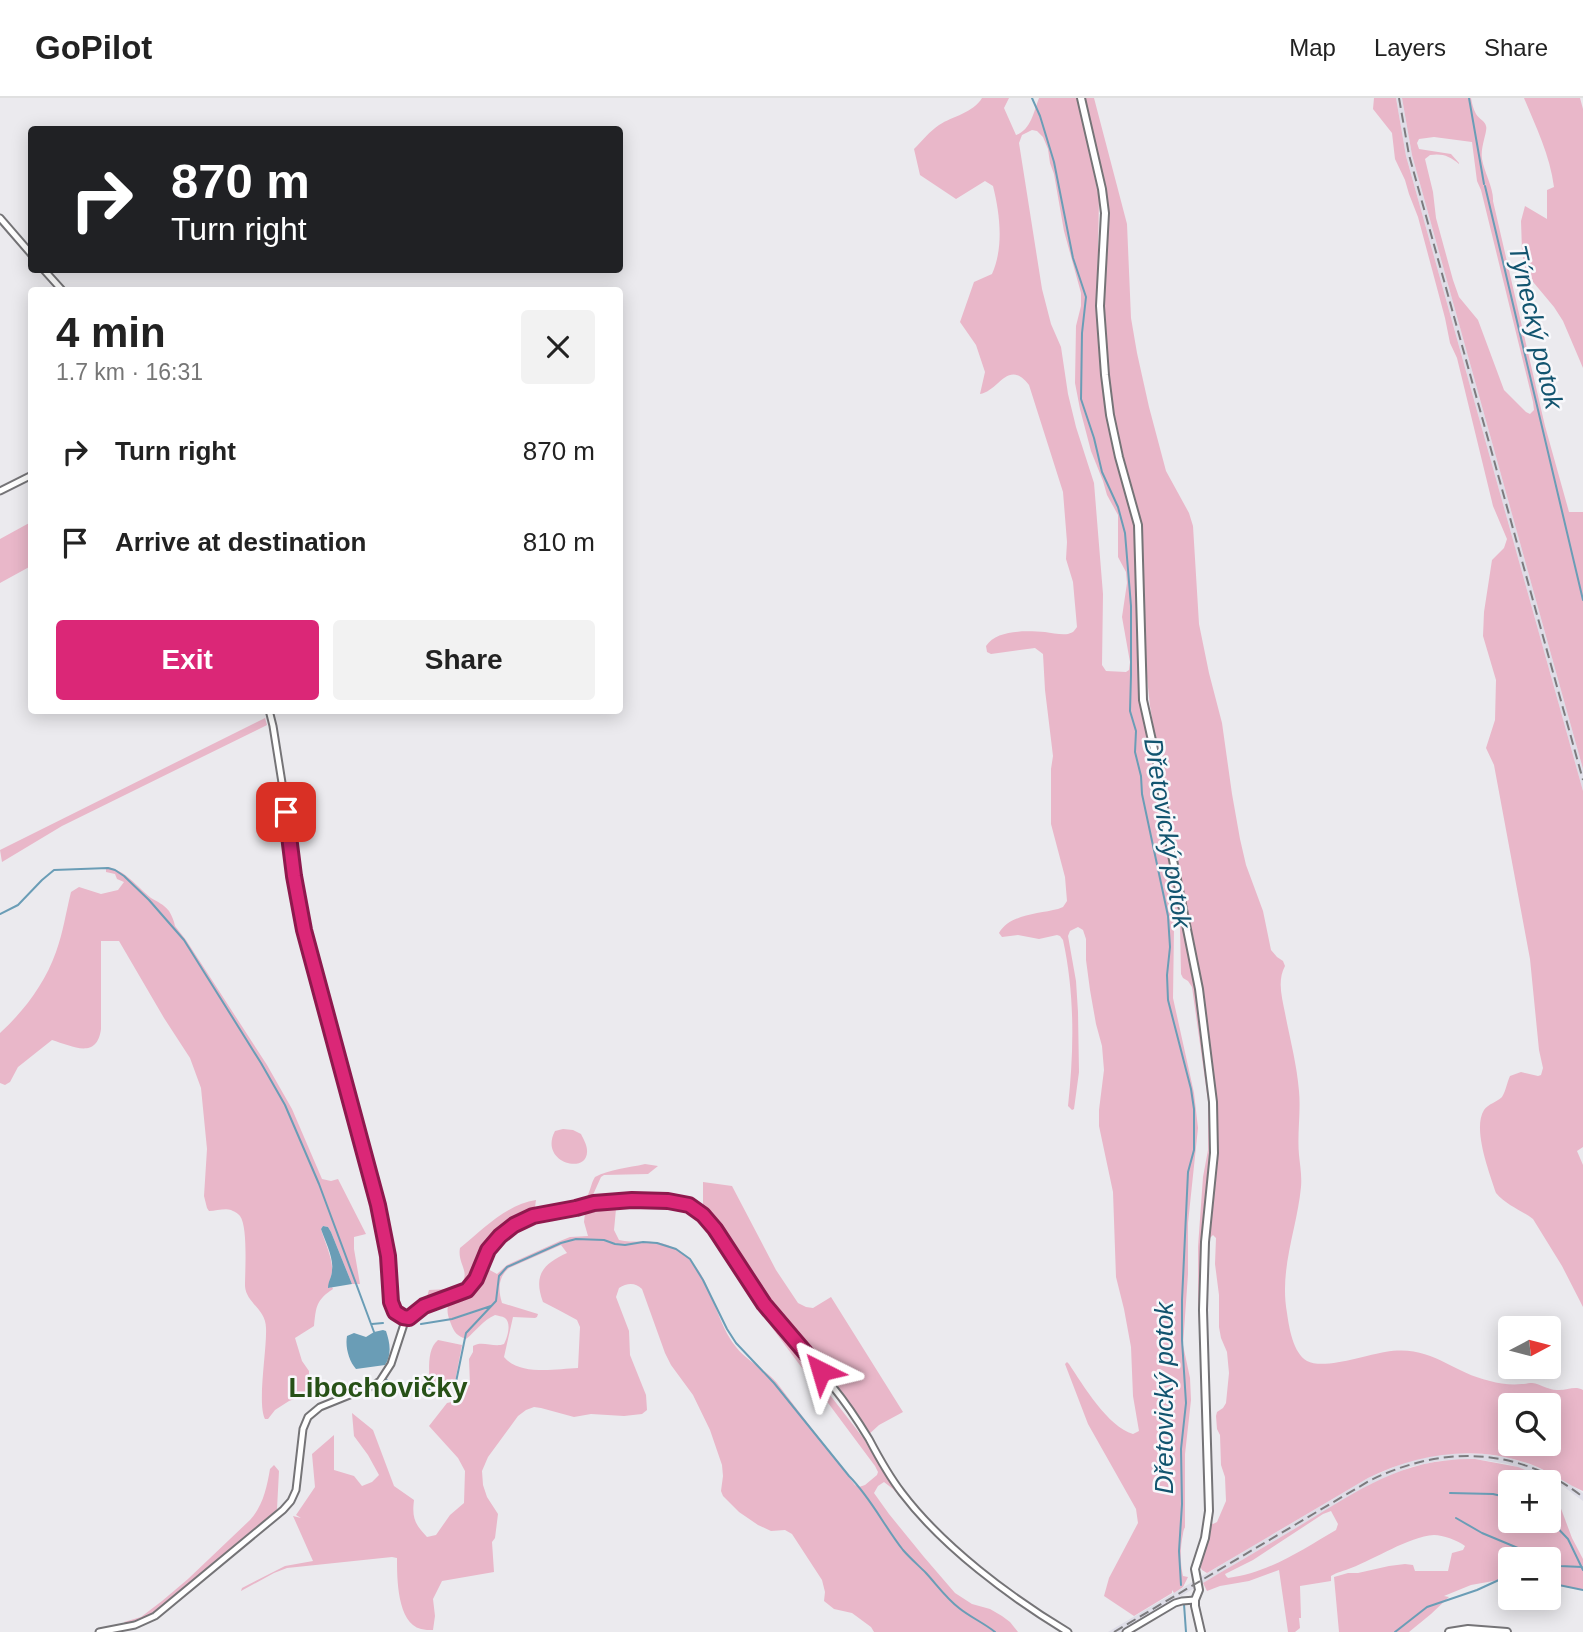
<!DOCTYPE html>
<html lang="en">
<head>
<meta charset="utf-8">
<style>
	:root { --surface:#fff; --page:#f2f2f2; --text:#222; --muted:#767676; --line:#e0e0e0; --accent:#db2777 }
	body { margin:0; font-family:Helvetica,sans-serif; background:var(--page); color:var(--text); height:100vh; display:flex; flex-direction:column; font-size:26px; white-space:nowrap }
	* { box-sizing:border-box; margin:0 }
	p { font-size:23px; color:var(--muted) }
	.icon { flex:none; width:38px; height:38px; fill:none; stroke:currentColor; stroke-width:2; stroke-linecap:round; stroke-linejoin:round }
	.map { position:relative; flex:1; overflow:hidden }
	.drawer { position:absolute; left:28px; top:189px; width:595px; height:427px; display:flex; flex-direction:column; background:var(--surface); border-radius:7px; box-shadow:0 4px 18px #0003 }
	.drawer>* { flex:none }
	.guide { position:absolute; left:28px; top:28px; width:595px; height:147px; border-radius:7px; box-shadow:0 4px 18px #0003; background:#202124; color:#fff; overflow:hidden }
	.needle { width:46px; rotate:83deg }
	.fabs { position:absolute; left:1498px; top:1218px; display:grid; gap:14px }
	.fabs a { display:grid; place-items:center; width:63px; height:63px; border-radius:7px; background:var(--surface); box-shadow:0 4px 18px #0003; font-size:35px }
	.pin { position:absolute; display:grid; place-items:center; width:60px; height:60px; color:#fff; margin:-30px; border-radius:14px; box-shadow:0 4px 10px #0006 }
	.me { position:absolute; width:77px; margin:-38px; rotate:320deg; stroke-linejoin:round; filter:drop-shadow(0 0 5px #0008) }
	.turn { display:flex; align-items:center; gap:24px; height:147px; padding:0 28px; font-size:32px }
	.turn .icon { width:91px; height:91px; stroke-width:2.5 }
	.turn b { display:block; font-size:49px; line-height:60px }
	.round { display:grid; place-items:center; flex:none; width:74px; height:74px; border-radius:7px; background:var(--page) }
	.overview { display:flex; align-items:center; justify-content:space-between; height:119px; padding:0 28px }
	h1 { font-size:42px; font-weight:600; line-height:52px }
	.button { display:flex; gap:14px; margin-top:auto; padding:14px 28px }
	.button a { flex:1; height:80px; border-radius:7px; background:var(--accent); color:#fff; font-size:28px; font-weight:600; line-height:80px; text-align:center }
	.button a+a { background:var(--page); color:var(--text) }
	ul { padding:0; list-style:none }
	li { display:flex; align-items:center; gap:21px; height:91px; padding:0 28px }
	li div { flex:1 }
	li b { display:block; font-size:26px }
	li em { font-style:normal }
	header { display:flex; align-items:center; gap:42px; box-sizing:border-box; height:98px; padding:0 35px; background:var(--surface); border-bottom:2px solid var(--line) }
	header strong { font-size:33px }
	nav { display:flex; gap:38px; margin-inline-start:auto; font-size:24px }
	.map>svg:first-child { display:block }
	.built { fill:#dedde7 }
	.green { fill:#e9b7c9; fill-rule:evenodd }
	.water { fill:#6a9db6 }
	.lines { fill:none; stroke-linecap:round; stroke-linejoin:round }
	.stream { stroke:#6a9db6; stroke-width:2 }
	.minor-casing { stroke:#757477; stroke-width:9 }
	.major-casing { stroke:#757477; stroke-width:10 }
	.minor { stroke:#fff; stroke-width:5 }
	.major { stroke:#fff; stroke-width:6 }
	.rail { stroke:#7c7b7e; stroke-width:2; stroke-dasharray:10 5; stroke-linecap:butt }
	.route-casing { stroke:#8e194d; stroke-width:18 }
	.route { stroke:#db2777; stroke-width:12 }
	.labels { text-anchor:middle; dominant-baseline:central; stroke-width:5; stroke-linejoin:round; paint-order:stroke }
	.water-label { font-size:26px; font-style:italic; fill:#12546f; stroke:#f8f8fb }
	.quarter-label { font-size:28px; font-weight:bold; fill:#275117; stroke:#f8f8fb }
</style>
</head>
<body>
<header>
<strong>GoPilot</strong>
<nav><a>Map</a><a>Layers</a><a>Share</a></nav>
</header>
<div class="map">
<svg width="1583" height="1534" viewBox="0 0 1583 1534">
	<rect width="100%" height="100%" fill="#ebeaee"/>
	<!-- built -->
	<path class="built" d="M1396 0H1402L1412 57 1583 671V693L1406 58Z
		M1452 1355 1485 1356 1509 1360 1532 1367 1567 1384 1583 1395V1403L1564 1389 1542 1378 1508 1366 1475 1361 1453 1362 1438 1363 1410 1369 1371 1386 1120 1534H1108L1368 1380 1408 1363 1437 1357Z"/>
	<!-- green -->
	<path class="green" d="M982 0H1009L1004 10 1016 37C1031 32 1034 13 1039 0H1078L1099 100 1097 209 1101 277 1106 318 1112 347 1134 428 1139 571 1143 609 1163 733 1195 891 1209 1004 1211 1055 1202 1144 1198 1228V1149L1203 1079 1208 1052V1003L1192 889 1188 883 1183 880 1181 876 1180 829 1176 826 1174 830 1173 900 1194 995 1198 1030 1188 1125V1176L1183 1247 1190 1280 1191 1302 1185 1356V1424C1185 1435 1185 1425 1183 1436 1180 1449 1180 1465 1183 1478L1188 1479 1183 1489 1174 1495 1172 1492V1495L1134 1518 1104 1498 1109 1480 1138 1425 1136 1411 1088 1326 1065 1266 1067 1264 1069 1266C1083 1287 1108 1329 1133 1336L1139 1333 1133 1298 1131 1249 1124 1211 1116 1179 1113 1094 1099 1028V1012L1104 972 1102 948 1096 926 1090 892 1086 862V841L1083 832 1078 829 1070 833 1068 838 1076 883 1078 914 1079 974 1074 1011 1072 1012 1068 1008C1074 954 1075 896 1063 842L1060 838 1057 837 1039 841 1018 837 1002 839 999 835C1010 816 1038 816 1058 811L1063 809 1067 803 1065 779 1051 726V671L1053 658 1045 592 1043 556 1035 550 991 556 987 554 986 548C997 531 1027 533 1045 534 1052 535 1061 537 1068 536 1074 534 1073 534 1077 529L1073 484 1066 461 1067 444 1063 394 1029 287C1008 260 999 293 980 296L985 274 976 247 960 224 974 184 992 176C1004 149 1000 116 993 88L985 83 956 101 920 77 914 51C922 43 930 33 939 27 953 18 973 15 982 0ZM1032 32 1037 33 1043 39 1048 51 1050 65 1054 76 1064 133 1081 195V208L1076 228 1075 285 1080 311 1091 353 1103 383 1107 397 1118 417V459L1126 474 1127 485 1122 519 1130 564 1129 572 1126 574 1106 573 1102 567 1103 496 1094 385 1076 329 1068 296 1061 249 1051 226 1042 191 1019 45 1022 37Z
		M1085 0H1094L1127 126 1131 220 1137 255 1149 309 1166 373 1189 415 1193 428 1199 526 1209 575 1222 625 1232 696 1240 741 1246 767 1263 813 1271 852 1277 859 1283 863 1285 868C1277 883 1282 899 1285 915 1290 941 1297 967 1299 993 1301 1014 1297 1036 1299 1057 1300 1067 1302 1078 1301 1089 1297 1131 1279 1171 1287 1215 1289 1229 1293 1255 1307 1263 1324 1272 1366 1257 1385 1254 1432 1246 1449 1274 1490 1283 1500 1286 1512 1287 1522 1286 1525 1286 1529 1285 1532 1285 1541 1286 1548 1292 1557 1292 1567 1293 1574 1287 1583 1292V1393C1567 1386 1552 1375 1535 1368 1479 1346 1421 1354 1368 1380L1207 1475 1202 1472 1200 1468 1208 1445 1211 1425 1213 1426 1217 1424 1226 1403 1225 1379 1221 1367 1220 1337 1217 1331 1216 1318 1217 1314 1223 1310 1226 1305 1229 1275 1227 1254 1221 1240 1219 1229V1197L1215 1166 1216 1140 1213 1137 1209 1141V1138L1218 1056 1216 1004 1202 890 1170 732 1150 608 1146 570 1141 427 1119 345 1113 317 1108 276 1104 209 1106 99ZM1510 1307H1549V1346H1510Z
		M1374 0H1396L1406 58 1583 693V1049L1577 1053 1583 1067V1209L1562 1168 1533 1121C1521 1112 1506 1107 1496 1095 1490 1076 1472 1031 1484 1012 1488 1006 1497 1004 1502 999 1506 993 1507 984 1510 978L1521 974 1538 978 1541 977 1543 970 1539 952 1530 861 1494 667 1486 650 1495 622 1496 582 1483 538 1484 514 1492 462 1504 450 1507 441 1493 408 1457 260 1450 245 1445 220 1418 119 1409 96 1405 82 1395 61 1392 35 1373 11Z
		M1402 0H1471C1472 5 1473 11 1476 16 1479 21 1485 23 1486 28 1488 33 1480 49 1482 61 1484 74 1494 91 1493 103L1545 328 1569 414H1583V671L1412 57ZM1434 39 1472 44 1477 83 1481 92 1533 304 1534 312 1530 316 1526 314 1504 292 1478 222 1459 199 1453 182 1436 120 1433 94 1425 61 1430 57C1442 55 1450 58 1459 66V65L1451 56 1419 51 1417 45 1419 41Z
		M1524 0H1580L1583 11V270L1563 223 1554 209 1529 179 1525 170 1522 153 1521 123 1525 108 1547 121V92L1554 89C1550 57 1536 29 1524 0Z
		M31 424V468L0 485V441Z
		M265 620 267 627 62 728 2 764 0 752Z
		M106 769C125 771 137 789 151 800 158 804 163 806 169 813 172 818 174 823 175 828L186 842 267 967 292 1011 322 1081 331 1083 338 1081 366 1136 354 1139V1151L360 1186H352L331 1134 328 1129 323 1128 321 1131C324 1142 333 1161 332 1172 332 1179 328 1183 329 1190L332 1189 333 1191C316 1202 316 1209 314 1228L295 1240 302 1263 309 1273 308 1296 289 1303 275 1312 268 1321H265C257 1305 267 1252 266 1230 266 1211 246 1205 245 1188 245 1173 248 1129 240 1118 238 1115 233 1113 231 1112 225 1110 216 1113 209 1113L207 1110 204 1098 207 1051 201 990 190 960 164 920 119 843H101V931C97 962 72 948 52 942L18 969 10 984 5 987 0 985V935C25 912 45 885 56 854 63 835 66 814 71 794L79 789 101 796 118 792 124 784 117 781 115 776 106 774Z
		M563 1031 573 1032 581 1036C583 1040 587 1047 587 1052 589 1078 538 1065 555 1033Z
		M645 1066 658 1068 648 1076 604 1077 601 1079 592 1099V1101C618 1099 642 1098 668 1103L594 1105 533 1118 515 1127 488 1152 476 1181 467 1192 424 1208 429 1192 448 1191 461 1187C471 1173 457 1166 460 1150 482 1132 507 1106 536 1102L535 1109C546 1109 578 1107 586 1100 590 1095 591 1085 595 1079 610 1071 628 1070 645 1066Z
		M703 1084 732 1088 776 1172 798 1205 806 1209 813 1210 831 1199 903 1314 879 1327 867 1338 834 1289 764 1206 703 1117Z
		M616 1111 614 1132 619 1142C637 1146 652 1140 672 1149 712 1167 711 1218 736 1249 748 1264 765 1271 777 1285L855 1387 859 1389 865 1387 877 1377 878 1374 875 1368 744 1192 755 1200 864 1341 884 1375 924 1427 893 1391 884 1384 878 1388 874 1395 889 1416 924 1459 955 1495 972 1506 990 1511 1002 1518 1010 1524 1018 1534H874L871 1529 852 1515 834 1511 824 1503 825 1494 822 1482 792 1436 785 1432 771 1433 758 1427 739 1414 723 1398 721 1393 723 1378 722 1367 710 1332 693 1297 671 1267 665 1255 642 1191C635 1184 627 1185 619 1190L616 1199 629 1233 630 1257 646 1297 647 1312 642 1316 624 1318 591 1316 574 1319 541 1310 534 1309 526 1312 518 1318 488 1359 482 1373 483 1387 487 1399 498 1416 495 1440 492 1444 494 1474 442 1483 433 1501 435 1518 433 1532C429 1532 425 1532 421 1531 397 1525 397 1480 397 1460L392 1459 287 1470 274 1475 241 1493 242 1490 285 1468 313 1463 293 1418 301 1420 296 1417 315 1389 312 1356 334 1337V1372L354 1378 362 1388 372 1384 379 1377 368 1357 354 1338 352 1315 373 1332 394 1388 414 1402C412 1420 414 1425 427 1439L436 1437 450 1417 464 1405 465 1373 458 1360 429 1328 447 1305 456 1303 459 1297 458 1292 466 1286 470 1287 469 1261 473 1254V1248C482 1242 494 1250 504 1246 507 1240 512 1226 505 1220 502 1218 498 1218 495 1217 483 1222 476 1233 466 1241 457 1238 454 1234 451 1226 441 1202 454 1204 470 1193 477 1188 482 1178 486 1170L497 1176 507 1167 560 1143 570 1139 588 1138 584 1124 585 1115ZM561 1147 567 1155C543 1166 533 1177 543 1204 555 1210 566 1216 577 1222L580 1229 578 1270C556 1271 520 1278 504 1259L513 1219 535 1220 537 1219 538 1216 502 1205C498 1192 498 1179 509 1170Z
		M438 1242 462 1247 455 1284 429 1287C430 1273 426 1252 438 1242Z
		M1475 1361 1518 1369 1554 1384V1399L1560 1408 1572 1440 1583 1461V1492L1549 1486V1461H1510V1480L1471 1487 1444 1498 1449 1499 1431 1516 1409 1534H1339L1334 1479 1348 1475H1358L1389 1468 1405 1466 1413 1467 1415 1473H1448L1452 1455 1463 1452 1465 1448C1457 1442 1443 1437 1434 1437 1408 1439 1375 1461 1351 1470 1344 1473 1337 1474 1331 1478V1483L1300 1488 1301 1520H1299L1300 1530 1295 1534H1288L1279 1472 1249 1483 1220 1488 1207 1493 1203 1485C1235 1466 1268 1447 1301 1427 1361 1391 1402 1360 1475 1361ZM1510 1384H1549V1423H1510ZM1331 1413 1338 1426 1336 1432C1302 1452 1268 1475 1228 1480L1226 1478 1225 1476 1253 1462 1323 1416Z
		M274 1367 279 1373 277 1411 265 1424 150 1519 126 1527 124 1524 141 1519 162 1503 188 1481 250 1422C263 1408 267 1389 270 1371Z"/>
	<!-- water -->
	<path class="water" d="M323 1128 328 1129 331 1134 352 1186 328 1190C328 1183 332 1179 332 1172 334 1160 325 1143 321 1131Z
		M383 1232 386 1233C390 1245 392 1256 385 1267L356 1271C349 1263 345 1249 347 1238L354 1235 366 1239 374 1234Z"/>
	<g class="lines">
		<!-- stream -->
		<path class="stream" d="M1032 0 1040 18 1054 64 1073 160 1086 199 1082 235 1081 301 1094 340 1102 374 1118 409 1125 435 1131 508V577L1130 613 1136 633 1135 654 1141 678 1142 696 1168 818 1170 849 1167 877 1168 902 1191 991 1194 1011V1052L1188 1074 1182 1202V1242L1186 1305 1181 1351 1182 1406 1179 1453 1181 1487
			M1469 0 1484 86
			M1485 88 1583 502
			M0 816 18 807 42 782 54 772 108 770 115 772 124 778 149 802 184 842 261 965 285 1007 319 1086 374 1234
			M372 1226 383 1225
			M421 1226 452 1221 491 1208
			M384 1280C405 1298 429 1291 454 1287L456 1284 466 1235 496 1203 499 1178 507 1169 561 1145 576 1141 604 1142 615 1146 625 1147 643 1144 657 1145 676 1151 690 1161 703 1182 727 1231 736 1245 774 1285 849 1378C871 1400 884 1428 903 1452 910 1460 918 1467 926 1475 937 1487 946 1500 959 1510 970 1519 984 1525 995 1534
			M1450 1395 1493 1396 1510 1400
			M1456 1420 1482 1435 1544 1461
			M1549 1421 1568 1441 1583 1472
			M1549 1463 1560 1468 1582 1469
			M1549 1485 1583 1492
			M1184 1506 1186 1534
			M1395 1534 1427 1509 1477 1492 1501 1481 1510 1480"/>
		<defs>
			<path id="minor" d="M0 120 32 157
				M44 172 62 192
				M0 393 32 377
				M269 612 273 628 283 691 294 777 304 832 378 1107 387 1149 393 1209 399 1217 406 1220
				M99 1534 135 1527 155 1518 283 1412 291 1403 296 1392 303 1331 308 1319 320 1309 372 1288 380 1283 391 1266 406 1220C416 1217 423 1208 433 1204 444 1199 458 1198 468 1191 479 1181 480 1166 487 1153 496 1137 515 1124 532 1118 543 1114 557 1114 568 1112 577 1110 585 1107 594 1105 614 1102 671 1099 689 1107 713 1117 746 1180 762 1203 782 1233 811 1260 833 1289 846 1305 858 1323 869 1341 879 1360 889 1378 902 1395 943 1449 1010 1499 1068 1534
				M1126 1534 1175 1505 1182 1503 1195 1502"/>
			<path id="major" d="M1081 0 1102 91 1105 115 1100 208 1105 277 1110 317 1119 359 1138 427 1143 602 1159 674 1167 732 1199 891 1213 1004 1214 1055 1205 1144 1203 1212 1209 1413 1205 1440 1195 1471 1199 1492 1195 1502V1508L1201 1534
				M1449 1534 1468 1531 1507 1534"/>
		</defs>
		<!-- minor casing -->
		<use href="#minor" class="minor-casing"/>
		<!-- major casing -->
		<use href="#major" class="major-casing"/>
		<!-- minor -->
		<use href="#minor" class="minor"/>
		<!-- major -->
		<use href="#major" class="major"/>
		<!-- rail -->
		<path class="rail" d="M1399 0 1409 57 1583 682
			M1114 1534 1369 1383C1441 1347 1518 1348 1583 1399"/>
	</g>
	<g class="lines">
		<defs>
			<path id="route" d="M286 714 294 778 304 832 378 1107 388 1158 391 1204 395 1214 403 1219 409 1220 424 1208 467 1192 476 1181 488 1152 500 1138 514 1127 533 1118 576 1110 594 1105 632 1102 668 1103 689 1107 703 1117 715 1131 764 1206 821 1273"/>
		</defs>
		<!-- route casing -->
		<use href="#route" class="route-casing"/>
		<!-- route -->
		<use href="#route" class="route"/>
	</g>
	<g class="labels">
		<!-- water labels -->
		<g class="water-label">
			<text transform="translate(1536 229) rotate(77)">Týnecký potok</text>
			<text transform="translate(1168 735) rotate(81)">Dřetovický potok</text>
			<text transform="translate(1164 1300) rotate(-90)">Dřetovický potok</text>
		</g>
		<!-- quarter labels -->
		<g class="quarter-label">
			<text x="378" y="1289">Libochovičky</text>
		</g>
	</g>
</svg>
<div class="fabs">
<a><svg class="needle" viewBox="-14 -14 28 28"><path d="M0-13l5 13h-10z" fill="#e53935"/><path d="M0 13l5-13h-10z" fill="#767676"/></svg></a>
<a><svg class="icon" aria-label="search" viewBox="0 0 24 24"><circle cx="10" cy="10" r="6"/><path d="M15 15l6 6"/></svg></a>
<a>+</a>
<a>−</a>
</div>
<div class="pin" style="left:286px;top:714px;background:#d93025"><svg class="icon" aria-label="arrive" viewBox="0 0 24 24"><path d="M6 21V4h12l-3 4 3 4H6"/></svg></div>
<svg class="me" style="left:821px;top:1273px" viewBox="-20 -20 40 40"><path d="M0-17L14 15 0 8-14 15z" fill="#db2777" stroke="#fff" stroke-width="4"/></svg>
<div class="guide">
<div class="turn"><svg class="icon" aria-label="right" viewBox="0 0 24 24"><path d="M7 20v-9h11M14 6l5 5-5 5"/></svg><div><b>870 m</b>Turn right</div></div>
</div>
<section class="drawer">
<div class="overview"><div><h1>4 min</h1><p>1.7 km · 16:31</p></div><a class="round"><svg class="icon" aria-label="close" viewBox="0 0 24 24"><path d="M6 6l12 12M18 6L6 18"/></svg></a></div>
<ul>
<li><svg class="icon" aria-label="right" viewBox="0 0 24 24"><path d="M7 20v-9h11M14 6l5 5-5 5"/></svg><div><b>Turn right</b></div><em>870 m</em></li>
<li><svg class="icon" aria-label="arrive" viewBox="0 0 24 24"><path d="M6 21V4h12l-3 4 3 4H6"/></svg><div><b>Arrive at destination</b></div><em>810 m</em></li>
</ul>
<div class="button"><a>Exit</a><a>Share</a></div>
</section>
</div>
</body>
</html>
